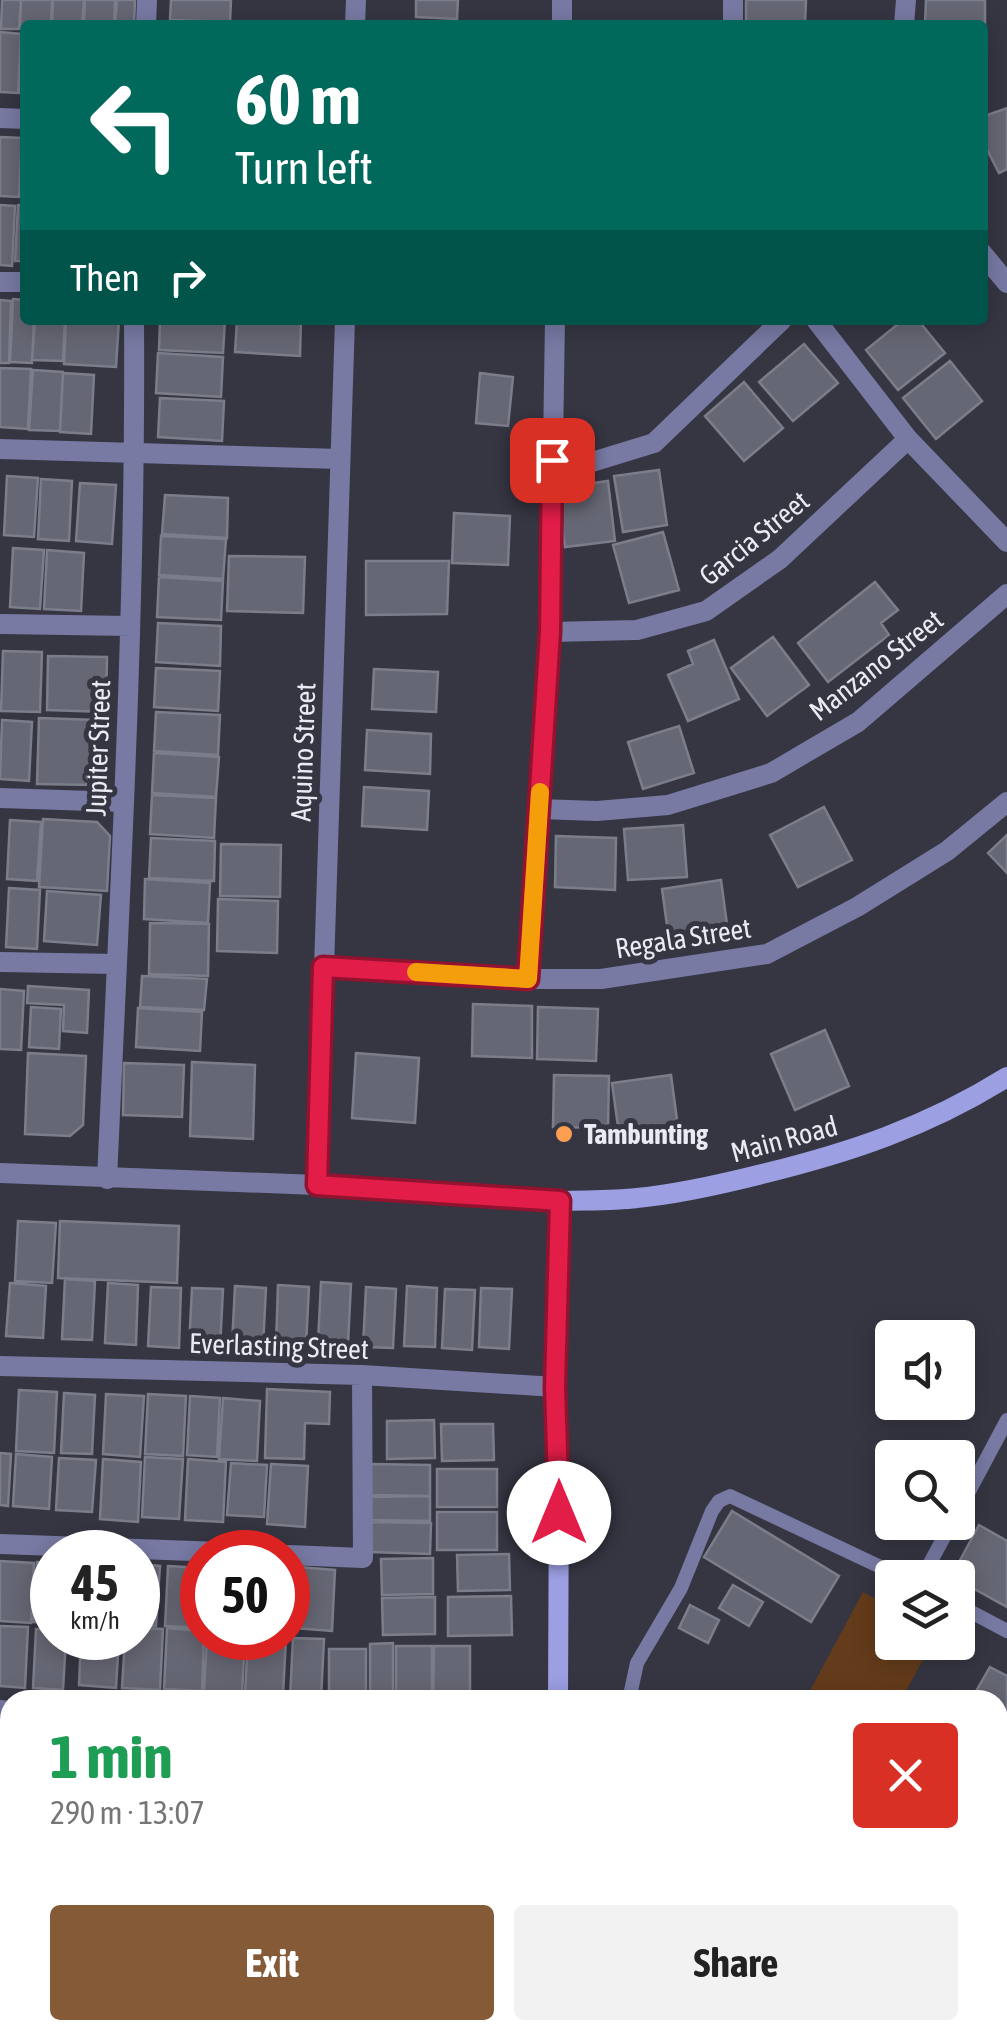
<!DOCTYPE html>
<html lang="en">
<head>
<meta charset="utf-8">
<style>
	:root { --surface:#fff; --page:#f2f2f2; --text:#222; --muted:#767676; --accent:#845a37 }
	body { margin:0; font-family:"Asap Condensed",sans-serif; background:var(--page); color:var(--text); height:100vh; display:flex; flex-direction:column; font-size:38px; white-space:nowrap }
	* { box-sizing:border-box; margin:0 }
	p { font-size:32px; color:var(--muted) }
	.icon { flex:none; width:55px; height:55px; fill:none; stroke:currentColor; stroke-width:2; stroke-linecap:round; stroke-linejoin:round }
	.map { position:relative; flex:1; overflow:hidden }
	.sheet { position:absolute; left:0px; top:1690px; width:1008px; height:350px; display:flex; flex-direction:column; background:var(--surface); border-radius:30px 30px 0 0; box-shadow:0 5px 25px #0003 }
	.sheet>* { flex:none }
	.banner { position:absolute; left:20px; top:20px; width:968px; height:305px; border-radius:10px; box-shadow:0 5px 25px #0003; background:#00695c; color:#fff; overflow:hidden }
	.buttons { position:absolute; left:875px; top:1320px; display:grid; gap:20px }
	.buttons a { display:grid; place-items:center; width:100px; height:100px; border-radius:10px; background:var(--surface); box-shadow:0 5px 25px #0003; font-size:50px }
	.speed { position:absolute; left:30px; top:1530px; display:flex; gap:20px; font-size:50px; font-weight:700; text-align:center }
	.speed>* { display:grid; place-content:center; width:130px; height:130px; border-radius:50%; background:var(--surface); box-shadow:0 5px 25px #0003; line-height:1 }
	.speed small { font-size:25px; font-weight:400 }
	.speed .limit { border:15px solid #d22; background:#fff; color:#111 }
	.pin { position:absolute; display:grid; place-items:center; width:85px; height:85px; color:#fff; margin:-42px; border-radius:20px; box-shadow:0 5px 15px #0006 }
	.me { position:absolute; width:110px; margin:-55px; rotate:0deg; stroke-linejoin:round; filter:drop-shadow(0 0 8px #0008) }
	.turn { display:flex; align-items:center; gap:35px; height:210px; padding:0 50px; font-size:45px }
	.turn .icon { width:130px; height:130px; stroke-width:2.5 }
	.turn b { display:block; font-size:70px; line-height:85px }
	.then { display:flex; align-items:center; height:95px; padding:0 50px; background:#0003; gap:20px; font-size:38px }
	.round { display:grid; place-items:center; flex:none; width:105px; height:105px; border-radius:10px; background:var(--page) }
	.overview { display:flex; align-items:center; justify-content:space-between; height:170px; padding:0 50px }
	h1 { font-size:60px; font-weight:700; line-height:75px; color:#1e9e55 }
	.cta { display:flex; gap:20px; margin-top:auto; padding:20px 50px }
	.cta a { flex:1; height:115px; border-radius:10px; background:var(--accent); color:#fff; font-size:40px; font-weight:700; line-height:115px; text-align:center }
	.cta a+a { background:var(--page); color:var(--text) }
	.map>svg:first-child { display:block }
	.green { fill:#643c1b }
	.building { fill:#666774; stroke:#7b7d8a; stroke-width:2.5 }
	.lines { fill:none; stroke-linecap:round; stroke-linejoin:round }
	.lane { stroke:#787aa4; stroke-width:14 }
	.street { stroke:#787aa4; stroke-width:20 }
	.secondary { stroke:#9c9fe2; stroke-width:20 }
	.route-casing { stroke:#92132f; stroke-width:25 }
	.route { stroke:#e11d48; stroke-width:18 }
	.slow { stroke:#f59e0b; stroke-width:18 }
	.poi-dot { fill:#fb9e51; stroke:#353642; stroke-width:4 }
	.labels { text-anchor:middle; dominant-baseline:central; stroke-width:10; stroke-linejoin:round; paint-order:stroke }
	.street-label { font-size:28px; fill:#e9eaf2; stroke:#353642 }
	.poi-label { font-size:28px; font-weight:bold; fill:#e9eaf2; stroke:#353642; text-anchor:start }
</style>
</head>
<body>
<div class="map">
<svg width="1007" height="2040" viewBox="0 0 1007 2040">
	<rect width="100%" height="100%" fill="#353642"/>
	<!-- green -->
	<path class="green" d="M863 1592 892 1608V1642L932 1643 901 1700H805Z"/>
	<!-- building -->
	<path class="building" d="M2 0H21L19 29H1Z
		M21 0H52L51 25H25V30L20 29Z
		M53 0H84L82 25H52Z
		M85 0H115L114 25H84Z
		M117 0H135L134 25H115Z
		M171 0H231L230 22 170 20Z
		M416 0H458L457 19 416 17Z
		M746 0H806L805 25H746Z
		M926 0H985V34H982V25H925Z
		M0 32 21 34 18 93 0 92Z
		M23 34H25V93H19Z
		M1007 108V169L999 173 982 140V117Z
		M0 137 22 138 19 197 0 196Z
		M23 137H25V197H20Z
		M0 205 15 206 12 266 0 265Z
		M18 205H25V261H15Z
		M13 299 25 300V320H34L32 363 10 362Z
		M0 300 11 301 9 363H0Z
		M35 320H65L63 361 32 360Z
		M66 320H119L116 367 64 364Z
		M160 320H225L223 353 159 350Z
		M237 320H301L300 356 235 352Z
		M903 320H918L945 353 898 390 866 350Z
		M804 344 838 383 793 421 759 382Z
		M158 353 223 357 221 397 156 393Z
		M950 361 982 401 936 439 903 398Z
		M0 368 31 369 28 429 0 427Z
		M33 370 63 372 60 431 29 430Z
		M63 373 94 375 91 434 60 432Z
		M480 373 513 377 508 426 476 423Z
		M744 382 783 428 744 461 705 416Z
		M160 398 224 401 222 441 158 437Z
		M659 470 667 525 623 532 614 476Z
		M7 476 38 478 34 537 4 535Z
		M41 479 72 481 69 541 38 539Z
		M608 481 615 541 565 547 557 488Z
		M80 483 116 485 112 544 76 541Z
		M165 495 228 498 227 538 162 534Z
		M454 513 510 516 508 565 452 563Z
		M663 532 679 590 629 603 613 545Z
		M161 536 226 539 223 579 159 575Z
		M13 548 44 550 40 609 10 607Z
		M47 550 84 553 81 611 44 609Z
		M229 556 305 557 303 613 227 611Z
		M366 561H449L447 614 366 615Z
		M159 577 223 581 221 620 157 617Z
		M875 582 898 610 881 623 889 635 828 682 798 643Z
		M158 623 221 626 220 666 156 662Z
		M773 637 809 685 767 716 731 668Z
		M714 640 739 699 688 721 668 675 693 664 688 651Z
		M3 651 42 652 40 712 1 711Z
		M48 656 107 657 106 712 47 710Z
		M156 668 220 671 218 711 154 707Z
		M374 669 438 672 436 712 372 709Z
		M156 712 220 715 218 755 154 751Z
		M39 718 96 720 94 785 37 784Z
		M2 720 32 722 29 781 0 779Z
		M679 726 694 773 643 789 628 742Z
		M367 730 431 734 430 774 365 770Z
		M154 753 219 757 216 797 152 793Z
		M364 787 429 791 427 830 362 826Z
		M152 795 216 798 214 838 150 834Z
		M824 807 852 860 798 887 770 835Z
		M43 819 97 822 110 836 107 891 39 887Z
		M10 820 41 822 37 881 7 879Z
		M683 825 687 877 628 880 624 829Z
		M1007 835V873L988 853Z
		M556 836 616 838 615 890 555 887Z
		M151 838 215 841 214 881 149 878Z
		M221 844 281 845 280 897 220 896Z
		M145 879 210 883 208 923 144 919Z
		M721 880 728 932 669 940 662 889Z
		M9 888 40 890 37 949 6 947Z
		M47 891 101 895 97 945 44 941Z
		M218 899 278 901 277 953 217 951Z
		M150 923 209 924 208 976 149 974Z
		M142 976 207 979 204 1010 140 1007Z
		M28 986 89 990 87 1033 63 1031 64 1005 27 1003Z
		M0 989 24 991 21 1050 0 1049Z
		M473 1004 532 1006V1058L472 1056Z
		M31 1007 61 1009 59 1049 29 1047Z
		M538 1007 598 1009 596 1061 537 1059Z
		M138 1008 202 1012 200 1051 136 1047Z
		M825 1030 849 1086 795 1110 771 1054Z
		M28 1053 86 1056 83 1125 70 1136 25 1134Z
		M356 1053 419 1058 415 1123 352 1118Z
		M192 1062 255 1065 253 1139 190 1136Z
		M124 1063 184 1065 182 1117 123 1115Z
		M554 1075 609 1076 608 1128 553 1127Z
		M671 1075 678 1127 619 1134 612 1083Z
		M18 1221 56 1223 52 1283 15 1281Z
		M60 1221 179 1226 177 1283 58 1278Z
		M65 1279 95 1281 92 1340 62 1339Z
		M321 1282 351 1284 348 1343 318 1342Z
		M10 1283 46 1286 43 1338 6 1336Z
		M108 1283 138 1285 136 1345 105 1343Z
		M278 1285 309 1287 306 1346 276 1345Z
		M235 1286 266 1288 263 1347 232 1345Z
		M407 1286 437 1288 435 1347 404 1346Z
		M151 1287 181 1288 179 1348 148 1346Z
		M366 1287 396 1289 393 1348 363 1347Z
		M192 1288 223 1289 220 1349 189 1347Z
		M481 1288 512 1289 509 1349 479 1347Z
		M445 1289 475 1290 472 1350 442 1348Z
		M267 1389 330 1392 329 1424 305 1423 304 1459 265 1458Z
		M19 1390 57 1392 54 1453 16 1451Z
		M64 1393 95 1395 92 1454 61 1453Z
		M106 1394 144 1396 140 1457 103 1454Z
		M148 1394 186 1396 183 1456 145 1454Z
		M190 1396 220 1398 217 1457 187 1455Z
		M223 1398 260 1401 257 1461 219 1459Z
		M434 1420 435 1458 387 1459V1421Z
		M441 1424H493L494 1460 442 1461Z
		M0 1453 11 1454 8 1506 0 1505Z
		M16 1454 52 1457 49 1509 13 1506Z
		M145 1457 183 1459 179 1519 142 1517Z
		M59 1458 96 1460 92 1512 56 1510Z
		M103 1459 141 1462 138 1522 100 1519Z
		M188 1459 226 1462 223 1522 185 1520Z
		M231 1463 267 1465 264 1517 227 1515Z
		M271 1464 308 1466 305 1527 267 1524Z
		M371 1464 430 1465V1496L370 1495Z
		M437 1469H497V1507H437Z
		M430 1496V1521L370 1520 369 1497Z
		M732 1511 839 1576 811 1622 704 1557Z
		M437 1512H497V1550H437Z
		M371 1522 431 1523 430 1554 370 1552Z
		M979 1525 1007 1541V1607L958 1580V1578L951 1577Z
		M509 1554 510 1590 458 1591 457 1555Z
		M433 1558V1594L382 1595 381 1559Z
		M0 1561 34 1563 31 1623 0 1621Z
		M37 1562 52 1563V1624L33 1622Z
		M138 1564 160 1566 156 1626 138 1625Z
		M168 1566 202 1568V1628L165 1626Z
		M298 1567 335 1570 332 1631 294 1628Z
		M733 1585 763 1602 749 1626 719 1608Z
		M511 1596 512 1635 448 1636V1597Z
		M435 1597V1634L383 1635 382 1598Z
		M690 1605 719 1620 708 1643 679 1628Z
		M0 1626 28 1627 25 1688 0 1686Z
		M138 1628 163 1629 160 1690 122 1688 125 1638H138Z
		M167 1628 202 1631V1638H204L202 1691 164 1689Z
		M36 1629 52 1630V1638H66L63 1690 33 1688Z
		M81 1638H119L116 1688 79 1685Z
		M207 1638H245L242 1693 204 1691Z
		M248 1638H286L283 1695 245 1693Z
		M293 1638 324 1639 321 1699 290 1698Z
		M393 1643V1697L370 1696V1644Z
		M396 1646H432V1698H396Z
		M434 1646H470V1698H433Z
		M329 1649H366V1700H329Z
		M990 1667 1007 1676V1838L998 1854V1700H971Z
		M0 1733 10 1734V1794H0Z
		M0 1799 10 1800V1860L0 1859Z
		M1007 1842V1879L998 1874V1858Z
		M0 1908H10L7 1968 0 1967Z
		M0 1972 10 1973 7 2033 0 2032Z
		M92 2030H122V2039L91 2038Z
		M128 2030H159L158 2039 128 2038Z
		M166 2030H196V2038L165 2036Z
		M203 2030H234V2036L203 2035Z
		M240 2030H270V2038L240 2037Z
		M279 2030H329V2036L278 2034Z
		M439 2030 497 2032 496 2040H439Z"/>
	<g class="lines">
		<!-- lane -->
		<path class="lane" d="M958 1512 1007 1420
			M922 1578 952 1522
			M958 1605 1007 1631
			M629 1700 637 1663 681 1588 712 1511 719 1501 730 1496 904 1578"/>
		<!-- street -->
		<path class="street" d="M146 25 147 0
			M355 25 356 0
			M562 25V0
			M733 25V0
			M904 25 906 0
			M0 118 25 119
			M982 253 1007 283
			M0 282H25
			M816 320 908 439 1007 542
			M0 449 340 459
			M551 460 592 462 654 443 782 320
			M0 624 130 626
			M550 632 637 630 706 611 780 559 908 439
			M0 798 123 802
			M539 809 597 811 668 805 771 773 858 722 1007 594
			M0 962 116 964
			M323 967 528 979H601L767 954 857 907 947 851 1007 802
			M528 979 550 632 555 320
			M0 1173 317 1185 561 1201
			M107 1179C120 893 136 606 134 320
			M317 1185 345 320
			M0 1366 362 1375 555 1387
			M0 1544 221 1552
			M288 1555 363 1558 362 1375
			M0 1710 10 1711
			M0 1881H10
			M351 2040 352 2030"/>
		<!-- secondary -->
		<path class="secondary" d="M558 1700 559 1477 555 1387 561 1201C586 1200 612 1201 637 1198 678 1194 718 1185 758 1175 849 1153 927 1127 1007 1077
			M556 2040V2030"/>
	</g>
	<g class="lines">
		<defs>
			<path id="route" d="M552 460 550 632 528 979 323 967 317 1185 560 1201 555 1387 559 1513"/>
		</defs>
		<!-- route casing -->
		<use href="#route" class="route-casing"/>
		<!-- route -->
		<use href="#route" class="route"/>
		<!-- slow -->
		<path class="slow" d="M416 972 528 979 540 792"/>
	</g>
	<!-- markers -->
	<circle class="poi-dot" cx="564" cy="1134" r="10"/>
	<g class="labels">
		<!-- street labels -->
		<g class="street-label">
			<text transform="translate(754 538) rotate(-39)">Garcia Street</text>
			<text transform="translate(876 665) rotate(-38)">Manzano Street</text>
			<text transform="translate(98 748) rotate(-88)">Jupiter Street</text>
			<text transform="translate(303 752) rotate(-88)">Aquino Street</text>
			<text transform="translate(683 938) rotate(-9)">Regala Street</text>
			<text transform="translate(784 1139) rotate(-15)">Main Road</text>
			<text transform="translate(279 1346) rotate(2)">Everlasting Street</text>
		</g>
		<!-- poi labels -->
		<g class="poi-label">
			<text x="584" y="1134">Tambunting</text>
		</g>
	</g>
</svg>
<div class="buttons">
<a><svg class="icon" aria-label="sound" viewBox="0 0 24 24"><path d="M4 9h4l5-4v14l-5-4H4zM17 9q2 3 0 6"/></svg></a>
<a><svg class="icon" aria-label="search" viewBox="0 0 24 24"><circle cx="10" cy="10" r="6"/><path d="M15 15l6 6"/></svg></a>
<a><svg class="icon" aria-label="layers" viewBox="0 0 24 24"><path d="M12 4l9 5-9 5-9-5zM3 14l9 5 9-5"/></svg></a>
</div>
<div class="speed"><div>45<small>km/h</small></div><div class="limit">50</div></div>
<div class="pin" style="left:552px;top:460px;background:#d93025"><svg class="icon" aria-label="arrive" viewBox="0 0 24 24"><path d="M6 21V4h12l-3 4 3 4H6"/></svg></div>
<svg class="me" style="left:559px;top:1513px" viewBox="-20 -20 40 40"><circle r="19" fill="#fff"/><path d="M0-13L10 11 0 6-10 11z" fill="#e11d48"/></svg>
<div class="banner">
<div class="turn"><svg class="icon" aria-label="left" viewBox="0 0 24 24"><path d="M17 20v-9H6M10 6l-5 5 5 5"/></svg><div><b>60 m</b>Turn left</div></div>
<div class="then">Then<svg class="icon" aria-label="right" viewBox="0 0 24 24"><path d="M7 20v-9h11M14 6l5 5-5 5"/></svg></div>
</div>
<section class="sheet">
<div class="overview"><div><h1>1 min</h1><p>290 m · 13:07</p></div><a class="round" style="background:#d93025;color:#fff"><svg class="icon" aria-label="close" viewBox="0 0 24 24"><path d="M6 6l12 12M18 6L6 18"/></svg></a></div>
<div class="cta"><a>Exit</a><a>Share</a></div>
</section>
</div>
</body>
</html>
